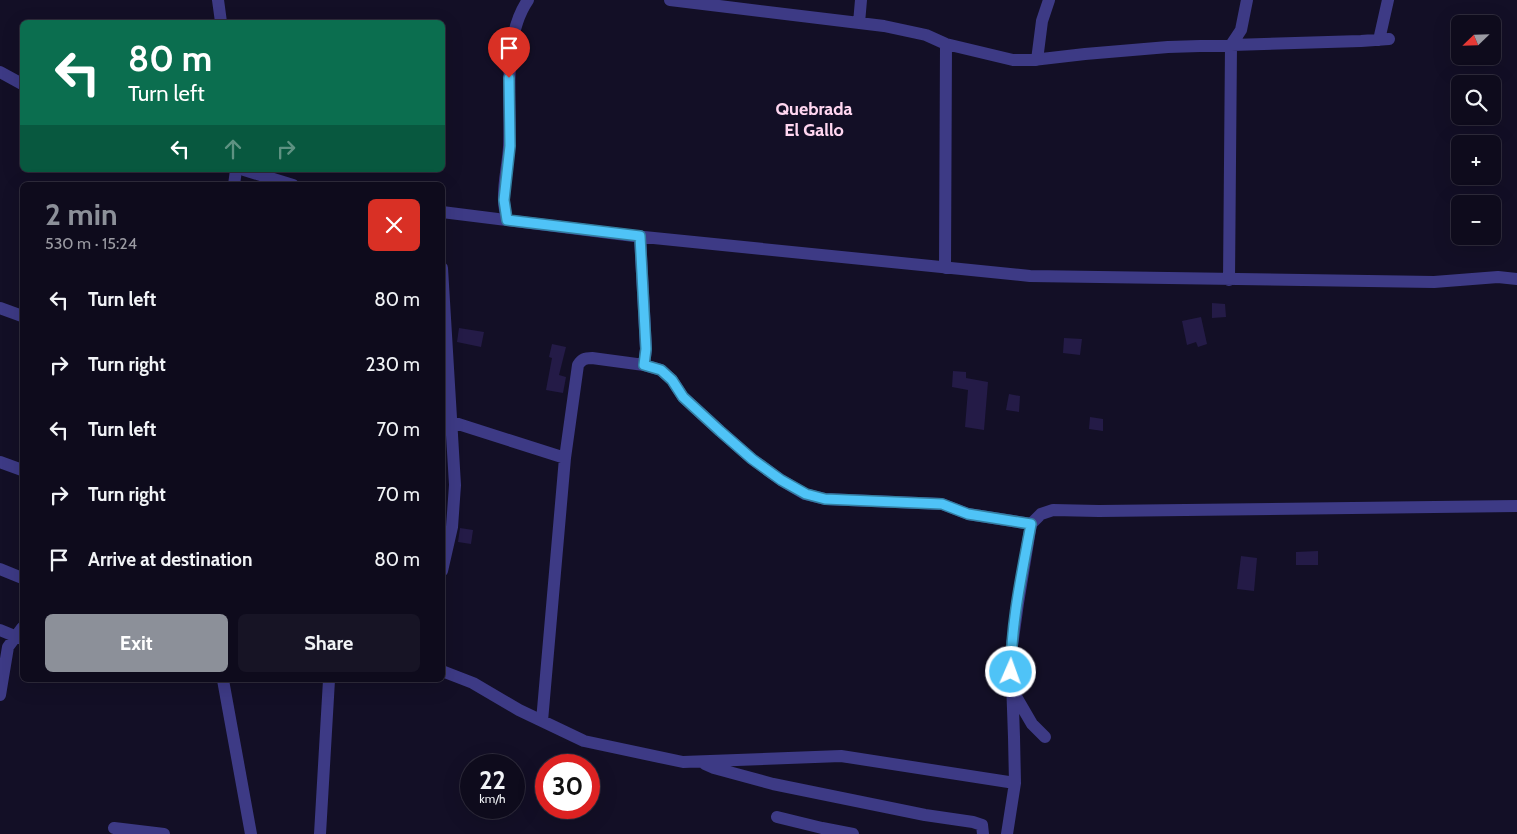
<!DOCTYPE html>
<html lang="en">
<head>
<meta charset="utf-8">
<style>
	:root { --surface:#0e0b1c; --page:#171425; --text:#f1f3f6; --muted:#9b9ba3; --line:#2e2b3b; --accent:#8c9099 }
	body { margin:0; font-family:Cabin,sans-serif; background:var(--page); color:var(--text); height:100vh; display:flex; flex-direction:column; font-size:19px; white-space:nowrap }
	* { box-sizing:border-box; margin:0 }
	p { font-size:16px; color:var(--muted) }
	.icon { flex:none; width:28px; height:28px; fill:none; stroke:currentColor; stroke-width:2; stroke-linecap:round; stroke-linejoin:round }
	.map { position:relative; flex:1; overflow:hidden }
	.side { position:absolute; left:20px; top:182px; width:425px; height:500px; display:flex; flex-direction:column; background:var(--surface); border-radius:8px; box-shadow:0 5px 20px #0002,0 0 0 1px var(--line) }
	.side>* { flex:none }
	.guide { position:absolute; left:20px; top:20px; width:425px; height:152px; border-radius:8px; box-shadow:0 5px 20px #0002,0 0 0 1px var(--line); background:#0b6e4f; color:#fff; overflow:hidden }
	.needle { width:32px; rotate:247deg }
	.tools { position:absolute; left:1451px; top:15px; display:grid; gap:10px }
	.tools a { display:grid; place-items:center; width:50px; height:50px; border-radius:8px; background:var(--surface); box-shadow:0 5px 20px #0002,0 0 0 1px var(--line); font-size:25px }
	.speed { position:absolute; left:460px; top:754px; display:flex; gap:10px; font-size:25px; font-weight:700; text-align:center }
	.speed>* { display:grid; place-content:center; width:65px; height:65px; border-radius:50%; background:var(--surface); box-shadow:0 5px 20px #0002,0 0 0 1px var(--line); line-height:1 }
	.speed small { font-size:12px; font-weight:400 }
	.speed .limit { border:8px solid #d22; background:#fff; color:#111 }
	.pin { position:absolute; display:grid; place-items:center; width:42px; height:42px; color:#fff; margin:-51px -21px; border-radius:50% 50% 50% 0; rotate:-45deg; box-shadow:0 0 5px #0007 }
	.pin .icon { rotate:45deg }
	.me { position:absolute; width:55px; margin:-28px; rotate:2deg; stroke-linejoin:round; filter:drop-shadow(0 0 4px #0008) }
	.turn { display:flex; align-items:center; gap:18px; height:105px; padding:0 25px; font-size:22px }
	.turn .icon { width:65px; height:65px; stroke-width:2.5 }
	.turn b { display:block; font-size:35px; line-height:42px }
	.lanes { display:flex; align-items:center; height:48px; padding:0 25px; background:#0003; justify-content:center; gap:25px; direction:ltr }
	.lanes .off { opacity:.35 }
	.round { display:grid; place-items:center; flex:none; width:52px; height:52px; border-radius:8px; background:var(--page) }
	.head { display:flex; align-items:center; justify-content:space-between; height:85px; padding:0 25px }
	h1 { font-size:30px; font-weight:700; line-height:38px; color:var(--accent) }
	.cta { display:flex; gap:10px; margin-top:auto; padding:10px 25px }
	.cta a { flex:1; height:58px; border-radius:8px; background:var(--accent); color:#fff; font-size:20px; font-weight:700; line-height:58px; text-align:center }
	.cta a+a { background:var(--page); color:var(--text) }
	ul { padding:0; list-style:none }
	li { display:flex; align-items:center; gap:15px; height:65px; padding:0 25px }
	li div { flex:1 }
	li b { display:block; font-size:19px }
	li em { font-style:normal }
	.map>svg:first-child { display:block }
	.building { fill:#241b47 }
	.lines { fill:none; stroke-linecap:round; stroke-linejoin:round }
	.minor { stroke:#3d3a85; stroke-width:12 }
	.route-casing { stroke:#337fa1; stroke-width:12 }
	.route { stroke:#4fc3f7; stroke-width:9 }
	.labels { text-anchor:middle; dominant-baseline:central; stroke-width:4; stroke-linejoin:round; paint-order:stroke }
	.neighbourhood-label { font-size:18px; font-weight:bold; fill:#ffd6f0; stroke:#130f26 }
</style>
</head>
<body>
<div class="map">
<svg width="1517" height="834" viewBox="0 0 1517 834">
	<rect width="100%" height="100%" fill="#130f26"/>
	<!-- building -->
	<path class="building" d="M1212 303 1225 304 1226 317 1212 318Z
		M1201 317 1207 344 1198 347 1196 342 1187 345 1182 321Z
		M459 328 484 332 481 347 457 342Z
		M1064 338 1082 339 1080 355 1063 353Z
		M552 344 566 347 559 375 566 377 563 393 546 390 552 358 549 357Z
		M953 371 966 372V378L988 382 984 430 965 427 968 390 952 387Z
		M1009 394 1020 396 1019 412 1006 410Z
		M1090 417 1103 419V431L1089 429Z
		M460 528 473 530 471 544 458 542Z
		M1318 551V565H1296V552Z
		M1241 556 1257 558 1254 591 1237 589Z"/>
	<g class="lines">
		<!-- minor -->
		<path class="minor" d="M218 0 221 22
			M670 0 884 26 926 35 946 44 1013 60H1033L1085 54 1168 47 1361 41 1389 39
			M859 23 861 0
			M1379 40 1388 0
			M1037 60 1042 21 1049 0
			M0 72 22 84
			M244 170 293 185
			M234 185 236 170
			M442 212 634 236 1030 276 1434 282 1498 277 1517 279
			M507 220C506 214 504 207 504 201 503 183 508 165 509 147 512 102 501 39 528 0
			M442 268 455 485 452 527 442 571
			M945 268 946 44
			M1229 280 1231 45 1241 30 1247 0
			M0 308 22 316
			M644 365 661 370 672 380 683 397 720 431 752 459 781 480 805 494 825 499 942 504 968 514 1031 524
			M452 422 565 458
			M0 462 22 470
			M0 569 22 578
			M0 630 22 639
			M442 671 473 683 519 710 584 741 683 762 841 756 1015 783
			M223 680 251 834
			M1014 693 1032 724 1045 737
			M0 695 8 647 22 628
			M542 721 565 458 578 365C582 359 585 358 592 358L644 365 646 349 640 236
			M705 764 714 768 773 784 925 815 973 822 982 825 983 834
			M777 817 822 828 853 834
			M114 828 164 834
			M320 834 329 680
			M1007 834 1015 783 1014 737 1011 653 1018 603 1031 524 1041 514 1053 510 1099 511 1517 506"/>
	</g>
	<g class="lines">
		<defs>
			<path id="route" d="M509 78 510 146 504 200 507 220 640 236 646 349 644 365 661 370 672 380 683 397 720 431 752 459 781 480 806 494 825 499 942 504 968 514 1031 524C1022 573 1011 622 1011 672"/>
		</defs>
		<!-- route casing -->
		<use href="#route" class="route-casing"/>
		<!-- route -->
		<use href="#route" class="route"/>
	</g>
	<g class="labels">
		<!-- neighbourhood labels -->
		<g class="neighbourhood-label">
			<text x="814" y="109">Quebrada<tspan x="814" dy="21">El Gallo</tspan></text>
		</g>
	</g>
</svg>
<div class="tools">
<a><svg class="needle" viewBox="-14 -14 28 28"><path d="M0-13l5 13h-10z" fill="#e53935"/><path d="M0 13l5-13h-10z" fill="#9b9ba3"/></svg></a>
<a><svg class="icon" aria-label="search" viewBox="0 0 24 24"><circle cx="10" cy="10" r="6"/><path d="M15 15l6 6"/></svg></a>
<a>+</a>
<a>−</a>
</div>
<div class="speed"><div>22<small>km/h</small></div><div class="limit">30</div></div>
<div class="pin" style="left:509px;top:78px;background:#d93025"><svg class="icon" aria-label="arrive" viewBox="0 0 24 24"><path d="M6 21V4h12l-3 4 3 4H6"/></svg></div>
<svg class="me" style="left:1011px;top:672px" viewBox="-20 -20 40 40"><circle r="17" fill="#4fc3f7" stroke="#fff" stroke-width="3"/><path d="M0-11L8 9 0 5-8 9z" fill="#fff"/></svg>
<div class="guide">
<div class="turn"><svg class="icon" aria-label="left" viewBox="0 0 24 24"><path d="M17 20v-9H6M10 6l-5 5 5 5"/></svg><div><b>80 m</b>Turn left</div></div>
<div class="lanes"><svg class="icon" aria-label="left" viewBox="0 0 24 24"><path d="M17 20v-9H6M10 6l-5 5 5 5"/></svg><svg class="icon off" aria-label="ahead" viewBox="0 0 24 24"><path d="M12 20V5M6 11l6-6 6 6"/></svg><svg class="icon off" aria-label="right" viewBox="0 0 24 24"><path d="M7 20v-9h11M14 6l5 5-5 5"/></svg></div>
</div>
<section class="side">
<div class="head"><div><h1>2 min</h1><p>530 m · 15:24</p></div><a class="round" style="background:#d93025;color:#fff"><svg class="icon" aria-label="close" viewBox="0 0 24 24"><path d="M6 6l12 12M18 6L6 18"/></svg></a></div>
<ul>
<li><svg class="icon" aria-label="left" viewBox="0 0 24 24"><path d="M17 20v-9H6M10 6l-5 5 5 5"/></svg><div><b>Turn left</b></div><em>80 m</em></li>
<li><svg class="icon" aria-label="right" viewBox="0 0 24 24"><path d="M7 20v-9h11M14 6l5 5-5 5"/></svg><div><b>Turn right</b></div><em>230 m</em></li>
<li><svg class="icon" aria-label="left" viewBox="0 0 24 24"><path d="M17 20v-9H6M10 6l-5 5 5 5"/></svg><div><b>Turn left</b></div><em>70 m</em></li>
<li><svg class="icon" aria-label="right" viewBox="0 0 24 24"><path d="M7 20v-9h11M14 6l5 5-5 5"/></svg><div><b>Turn right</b></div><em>70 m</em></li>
<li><svg class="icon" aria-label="arrive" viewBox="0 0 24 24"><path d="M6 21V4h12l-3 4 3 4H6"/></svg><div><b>Arrive at destination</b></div><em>80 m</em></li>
</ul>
<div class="cta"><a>Exit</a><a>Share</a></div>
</section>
</div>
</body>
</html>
